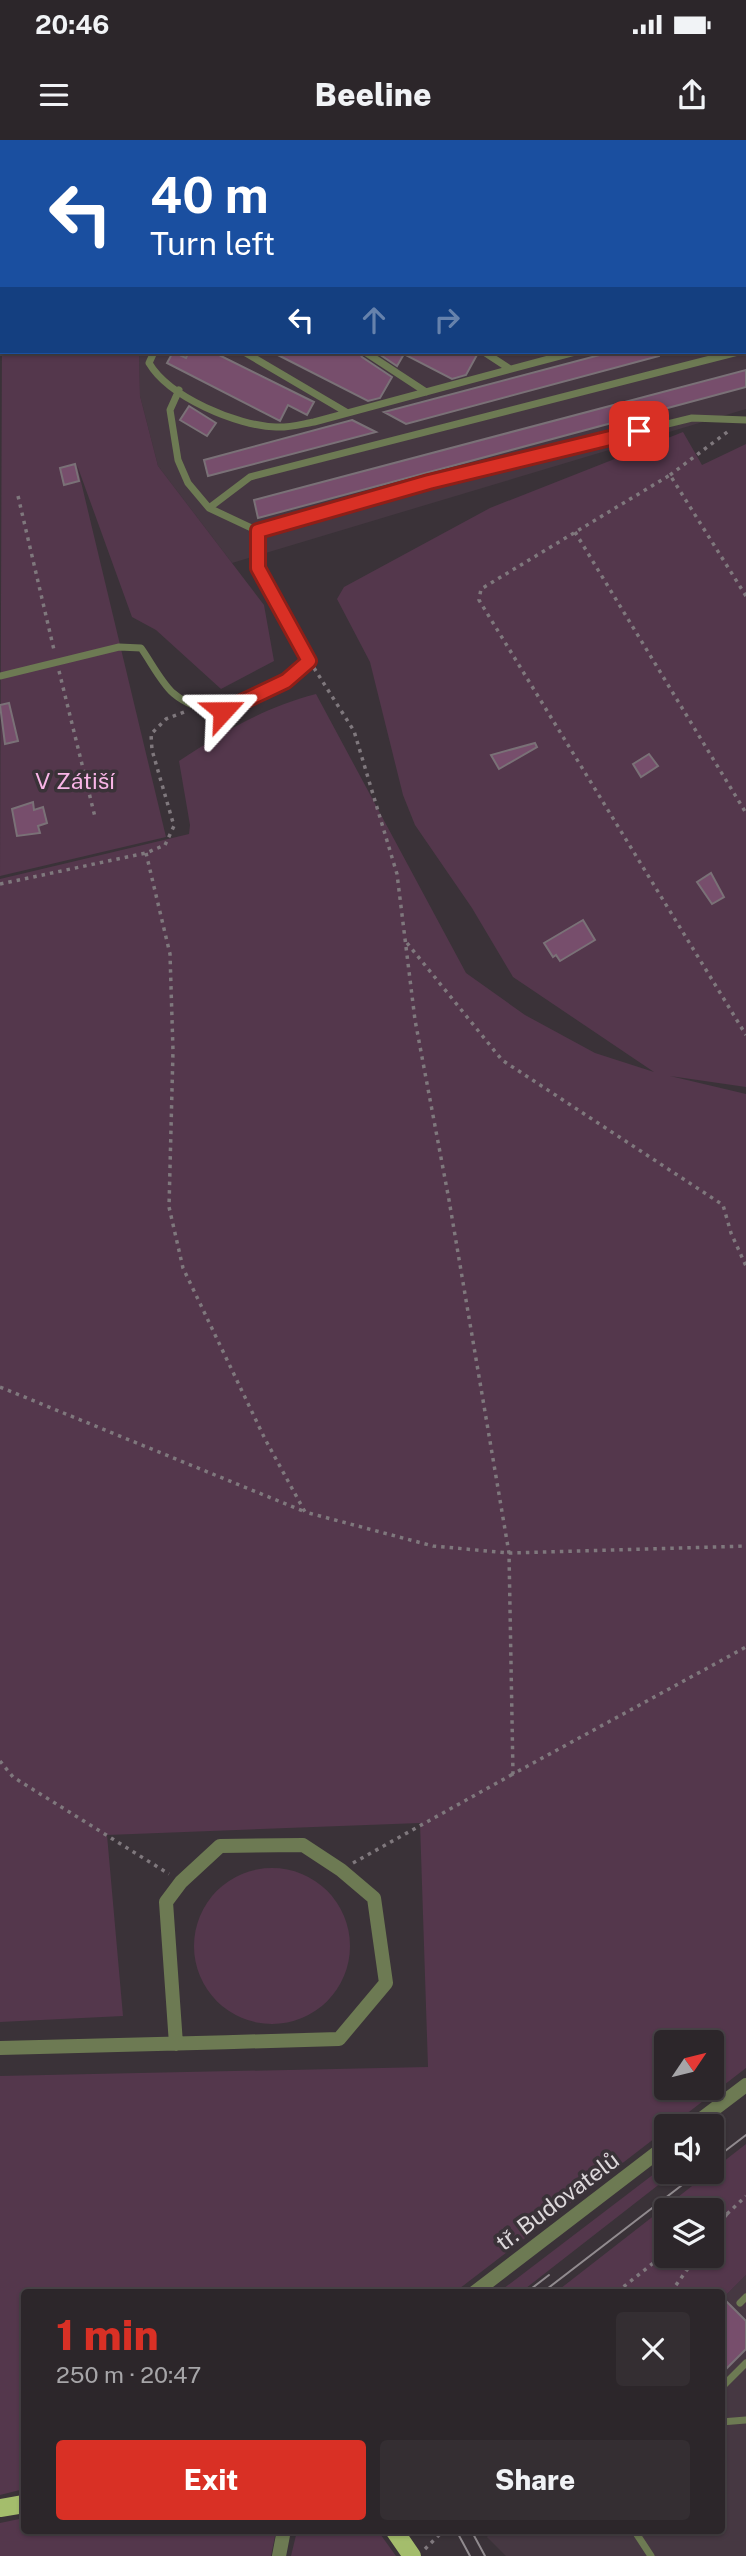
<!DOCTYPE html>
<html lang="en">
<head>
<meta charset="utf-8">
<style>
	:root { --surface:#2c262a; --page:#342e32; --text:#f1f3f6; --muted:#a6a5a8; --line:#484347; --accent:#d93025 }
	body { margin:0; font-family:"Public Sans",sans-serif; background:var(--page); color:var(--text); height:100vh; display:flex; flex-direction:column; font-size:26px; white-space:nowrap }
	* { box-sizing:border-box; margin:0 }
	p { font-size:23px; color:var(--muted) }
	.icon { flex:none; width:38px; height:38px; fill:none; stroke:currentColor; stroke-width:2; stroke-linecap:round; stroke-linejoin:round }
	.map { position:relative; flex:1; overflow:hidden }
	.drawer { position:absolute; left:21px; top:2149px; width:704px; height:245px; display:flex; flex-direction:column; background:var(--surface); border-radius:7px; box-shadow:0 2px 5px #0004,0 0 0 2px var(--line) }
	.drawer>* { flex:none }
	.hud { position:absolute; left:0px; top:0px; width:747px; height:214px; box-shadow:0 2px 5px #0004,0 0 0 2px var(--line); background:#1a4fa0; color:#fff; overflow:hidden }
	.needle { width:46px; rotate:55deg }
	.controls { position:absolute; left:654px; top:1890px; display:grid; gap:14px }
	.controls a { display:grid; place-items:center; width:70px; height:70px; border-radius:7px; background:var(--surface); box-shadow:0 2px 5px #0004,0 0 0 2px var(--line); font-size:35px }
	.pin { position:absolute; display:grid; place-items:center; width:60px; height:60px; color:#fff; margin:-30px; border-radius:14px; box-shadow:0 4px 10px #0006 }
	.me { position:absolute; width:77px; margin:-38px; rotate:66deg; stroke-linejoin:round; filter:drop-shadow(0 0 5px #0008) }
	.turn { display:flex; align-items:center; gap:24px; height:147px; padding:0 35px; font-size:32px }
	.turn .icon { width:91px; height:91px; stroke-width:2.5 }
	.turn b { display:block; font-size:49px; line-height:60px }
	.lanes { display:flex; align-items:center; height:66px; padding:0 35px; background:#0003; justify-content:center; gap:35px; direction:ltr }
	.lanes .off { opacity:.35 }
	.round { display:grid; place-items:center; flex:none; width:74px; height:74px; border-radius:7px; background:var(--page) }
	.head { display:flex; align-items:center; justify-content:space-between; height:119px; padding:0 35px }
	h1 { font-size:42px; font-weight:800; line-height:52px; color:var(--accent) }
	.button { display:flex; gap:14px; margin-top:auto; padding:14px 35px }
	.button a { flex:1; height:80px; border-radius:7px; background:var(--accent); color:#fff; font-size:28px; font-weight:800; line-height:80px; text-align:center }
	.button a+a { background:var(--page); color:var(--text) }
	.status { display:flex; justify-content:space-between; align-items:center; height:49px; padding:0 35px; background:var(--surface); direction:ltr }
	.status svg { height:19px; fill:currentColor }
	header { display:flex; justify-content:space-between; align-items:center; height:91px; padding:0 35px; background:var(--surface); font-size:32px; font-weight:800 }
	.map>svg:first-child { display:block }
	.built { fill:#463842 }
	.green { fill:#54374c; fill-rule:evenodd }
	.building { fill:#774e6c; stroke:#7a7177; stroke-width:2 }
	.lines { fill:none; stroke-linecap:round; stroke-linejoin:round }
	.path { stroke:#7f787d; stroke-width:3.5; stroke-dasharray:3.5 5; stroke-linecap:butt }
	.service { stroke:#6d7a53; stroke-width:7 }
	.minor { stroke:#6d7a53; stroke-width:14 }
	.tertiary { stroke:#6d7a53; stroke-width:14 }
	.primary { stroke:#a4bd6c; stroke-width:18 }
	.tram { stroke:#918b8f; stroke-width:2 }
	.route-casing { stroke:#8d1f18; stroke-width:18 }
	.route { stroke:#d93025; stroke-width:12 }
	.labels { text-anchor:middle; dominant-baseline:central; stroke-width:7; stroke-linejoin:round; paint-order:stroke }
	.park-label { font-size:23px; fill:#f8b5e6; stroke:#3a3238 }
	.street-label { font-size:23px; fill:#ddd8db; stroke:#3a3238 }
</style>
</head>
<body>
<div class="status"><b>20:46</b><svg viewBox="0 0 49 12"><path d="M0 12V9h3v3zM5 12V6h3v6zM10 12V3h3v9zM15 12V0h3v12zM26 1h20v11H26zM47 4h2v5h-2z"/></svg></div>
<header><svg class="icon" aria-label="menu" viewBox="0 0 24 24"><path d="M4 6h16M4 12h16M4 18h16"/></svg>Beeline<svg class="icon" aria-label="share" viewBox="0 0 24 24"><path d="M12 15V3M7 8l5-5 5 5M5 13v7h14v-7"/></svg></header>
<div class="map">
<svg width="746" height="2416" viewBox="0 0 746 2416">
	<rect width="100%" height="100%" fill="#3a3238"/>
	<!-- built -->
	<path class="built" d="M746 32V269L232 423 158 326 140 256 139 212H746Z
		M746 2135V2416H506L487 2397 493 2390H721V2160Z"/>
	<!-- green -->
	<path class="green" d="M2 189V212H139L140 256 158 326 264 465 274 521 221 549 156 490 132 477 77 325 166 697 0 736Z
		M683 292 702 325 746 304V947L670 936 746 954V1928L455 2152H24V2349L0 2355V1936L428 1927 420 1683 107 1695 123 1876 0 1882V739L189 694 190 685 179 621C225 591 263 568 316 554L466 833 525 875 595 913 654 932 513 837 472 768 415 685 403 655 370 522 337 459 344 447 490 368ZM667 1902H712V1948H667Z
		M194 1806a78 78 0 1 1 156 0a78 78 0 1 1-156 0Z
		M746 2004V2135L721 2160V2152H556ZM667 2070H712V2116H667Z
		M667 2024V2032H675L521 2152H499Z
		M24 2378V2390L276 2391 271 2416H0V2383Z
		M297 2391H378L396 2416H291Z"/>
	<!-- building -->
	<path class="building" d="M173 212 186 218 189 212H213L314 262 307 275 288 265 280 281 167 223Z
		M272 212H359L362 217 392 237 380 258 368 261Z
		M376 212H478V213L466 235 452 239 404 214 397 226Z
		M611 212H659V216L406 284 384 272Z
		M746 230V247L258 378 254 360Z
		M189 266 216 283 207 296 180 280Z
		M352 280 376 292 208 336 204 320Z
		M75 324 79 341 64 345 60 328Z
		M9 563 18 601 5 604 0 565Z
		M535 603 537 607 499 629 491 615Z
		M649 614 658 626 641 637 633 624Z
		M33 662 34 670 43 667 47 683 38 686 40 693 17 696 12 669Z
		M711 733 724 757 712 764 697 742Z
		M583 780 595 800 560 821 556 815 553 817 544 803Z
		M721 2156 746 2181V2209L721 2234Z"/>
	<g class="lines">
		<!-- path -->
		<path class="path" d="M617 2 624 0
			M0 165 2 164
			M670 335 730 290
			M18 356 54 510
			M575 392 746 673
			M746 456 670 335 481 449 479 460 746 895
			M314 528 354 591 397 734 415 880 449 1060 509 1413 513 1634 746 1507
			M59 531 95 677
			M146 713 170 814 173 911 169 1067 183 1128 265 1299 305 1372 433 1406 509 1413 746 1406
			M0 744 146 713 165 705 174 686 152 610 151 594 166 579 184 572
			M407 803 502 920 723 1065 731 1093 746 1126
			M0 1247 303 1371
			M0 1621 13 1637 169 1734
			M353 1723 513 1634
			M727 2074 746 2056
			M712 2082 727 2074 712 2094
			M617 2152 667 2112
			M671 2152 697 2116
			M425 2409 444 2390"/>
		<!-- service -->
		<path class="service" d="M746 49V48
			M746 166V165
			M746 210V209
			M154 212 149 223C169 257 237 286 276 287 288 288 302 284 314 282L575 212
			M244 212 346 272
			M365 212 426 252
			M484 212 510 229
			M179 250 170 270 178 320 188 343 209 368 258 391
			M209 368 250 337 738 212
			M0 536 119 507 141 508C151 522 161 542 173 553 218 591 273 552 309 521L258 428V391L429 342 692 278 746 280
			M740 2163 746 2157
			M721 2248 746 2223
			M721 2282 746 2280
			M634 2390 651 2416"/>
		<!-- minor -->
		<path class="minor" d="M0 1908C113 1906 226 1902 339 1899L386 1843 374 1758 341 1730 303 1705 220 1706 181 1742 166 1762 176 1904
			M279 2416 284 2390"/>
		<!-- tertiary -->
		<path class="tertiary" d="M449 2 456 0
			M0 119H2
			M692 1986 746 1945
			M475 2152 667 2005"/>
		<!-- primary -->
		<path class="primary" d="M0 2368 24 2364
			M394 2390 412 2416"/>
		<!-- tram -->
		<path class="tram" d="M712 2021 746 1995
			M527 2152 549 2135
			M543 2152 699 2032
			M456 2390 470 2416
			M471 2390 485 2416"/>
	</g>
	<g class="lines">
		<defs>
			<path id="route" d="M223 571 286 541 309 521 258 428V391L429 342 639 291"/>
		</defs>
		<!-- route casing -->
		<use href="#route" class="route-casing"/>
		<!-- route -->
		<use href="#route" class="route"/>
	</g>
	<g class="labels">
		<!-- park labels -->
		<g class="park-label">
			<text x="75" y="640">V Zátiší</text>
		</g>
		<!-- street labels -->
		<g class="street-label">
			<text transform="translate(557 2061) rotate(-37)">tř. Budovatelů</text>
		</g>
	</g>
</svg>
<div class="controls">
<a><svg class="needle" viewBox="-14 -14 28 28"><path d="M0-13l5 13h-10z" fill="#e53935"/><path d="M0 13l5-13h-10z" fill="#a6a5a8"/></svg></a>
<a><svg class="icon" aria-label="sound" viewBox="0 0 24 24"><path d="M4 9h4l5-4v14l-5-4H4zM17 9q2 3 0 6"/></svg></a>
<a><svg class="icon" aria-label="layers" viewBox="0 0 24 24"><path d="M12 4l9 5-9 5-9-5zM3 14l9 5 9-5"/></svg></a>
</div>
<div class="pin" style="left:639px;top:291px;background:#d93025"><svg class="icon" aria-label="arrive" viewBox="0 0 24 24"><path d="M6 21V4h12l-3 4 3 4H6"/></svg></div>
<svg class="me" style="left:223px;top:571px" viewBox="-20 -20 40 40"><path d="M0-17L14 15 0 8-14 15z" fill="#d93025" stroke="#fff" stroke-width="4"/></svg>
<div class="hud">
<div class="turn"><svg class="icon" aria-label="left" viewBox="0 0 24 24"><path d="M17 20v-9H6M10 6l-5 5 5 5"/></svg><div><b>40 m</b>Turn left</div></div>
<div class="lanes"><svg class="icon" aria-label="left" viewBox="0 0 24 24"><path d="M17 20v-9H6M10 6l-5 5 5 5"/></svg><svg class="icon off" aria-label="ahead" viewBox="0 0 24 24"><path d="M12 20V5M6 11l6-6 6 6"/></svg><svg class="icon off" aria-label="right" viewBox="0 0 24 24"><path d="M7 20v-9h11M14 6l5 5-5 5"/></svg></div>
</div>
<section class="drawer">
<div class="head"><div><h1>1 min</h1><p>250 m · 20:47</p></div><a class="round"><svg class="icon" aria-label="close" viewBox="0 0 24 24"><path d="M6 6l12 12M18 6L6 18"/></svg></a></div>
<div class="button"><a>Exit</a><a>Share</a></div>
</section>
</div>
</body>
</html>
